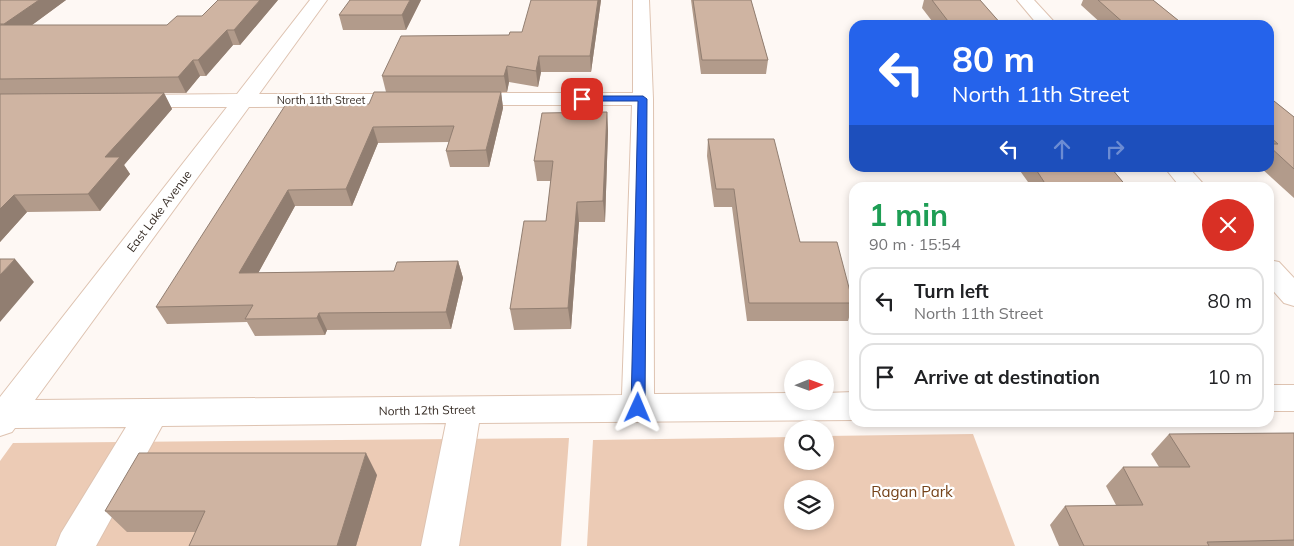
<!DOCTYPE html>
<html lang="en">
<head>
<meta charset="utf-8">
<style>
	:root { --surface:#fff; --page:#f2f2f2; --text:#202124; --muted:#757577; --line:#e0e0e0 }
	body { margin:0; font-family:Mulish,sans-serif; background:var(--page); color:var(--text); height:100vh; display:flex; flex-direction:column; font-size:19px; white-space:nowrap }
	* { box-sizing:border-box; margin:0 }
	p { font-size:16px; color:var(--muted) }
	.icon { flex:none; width:28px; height:28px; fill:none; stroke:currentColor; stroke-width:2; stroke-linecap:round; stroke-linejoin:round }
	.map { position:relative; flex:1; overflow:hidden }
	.details { position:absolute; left:849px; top:182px; width:425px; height:245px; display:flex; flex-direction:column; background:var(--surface); border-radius:15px; box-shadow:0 2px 8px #0003 }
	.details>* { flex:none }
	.top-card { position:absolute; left:849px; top:20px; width:425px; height:152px; border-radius:15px; box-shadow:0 2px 8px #0003; background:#2563eb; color:#fff; overflow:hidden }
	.needle { width:32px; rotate:89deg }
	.fabs { position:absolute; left:784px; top:360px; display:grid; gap:10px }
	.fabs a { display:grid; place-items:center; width:50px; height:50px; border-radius:50%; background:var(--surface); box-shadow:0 2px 8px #0003; font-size:25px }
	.pin { position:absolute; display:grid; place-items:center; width:42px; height:42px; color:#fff; margin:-21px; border-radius:10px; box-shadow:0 2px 8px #0006 }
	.me { position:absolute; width:55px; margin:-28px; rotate:1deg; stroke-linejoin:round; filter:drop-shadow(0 0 4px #0008) }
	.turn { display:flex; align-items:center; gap:18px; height:105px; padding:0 20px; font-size:22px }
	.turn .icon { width:65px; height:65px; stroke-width:2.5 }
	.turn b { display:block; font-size:35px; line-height:42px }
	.lanes { display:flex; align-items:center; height:48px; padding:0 20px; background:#0003; justify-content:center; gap:25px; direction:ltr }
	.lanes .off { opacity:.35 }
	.round { display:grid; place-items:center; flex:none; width:52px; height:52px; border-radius:26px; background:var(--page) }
	.head { display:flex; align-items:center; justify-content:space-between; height:85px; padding:0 20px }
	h1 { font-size:30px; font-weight:700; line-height:38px; color:#1e9e55 }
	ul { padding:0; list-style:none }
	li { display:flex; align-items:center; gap:15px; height:68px; margin:0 10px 8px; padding:0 10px; border:2px solid var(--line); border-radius:15px }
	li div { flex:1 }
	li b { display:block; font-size:19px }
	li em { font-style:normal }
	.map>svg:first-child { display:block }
	.green { fill:#eccbb5; fill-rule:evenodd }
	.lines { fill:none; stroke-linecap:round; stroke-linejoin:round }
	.minor-casing { stroke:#dec3b1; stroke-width:2 }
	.minor { fill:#fff; fill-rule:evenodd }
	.wall { fill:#b29b8b }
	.shaded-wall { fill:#917e71 }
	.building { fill:#cfb4a2; stroke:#917e71 }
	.route { fill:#2563eb; stroke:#184099 }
	.labels { text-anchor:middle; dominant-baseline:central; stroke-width:4.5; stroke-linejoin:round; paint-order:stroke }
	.far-street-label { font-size:11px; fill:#382e27; stroke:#fff }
	.street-label { font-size:12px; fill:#382e27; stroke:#fff }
	.near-park-label { font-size:15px; fill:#75431a; stroke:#fff }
</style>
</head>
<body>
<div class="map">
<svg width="1294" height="546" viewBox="0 0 1294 546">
	<rect width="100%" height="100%" fill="#fef8f4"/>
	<!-- green -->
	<path class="green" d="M973 434 1015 546H587L593 440 792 437V461H825V436ZM792 489H825V521H792Z
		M569 438 561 546H0V461L13 443Z"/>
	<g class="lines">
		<defs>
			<path id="minor" d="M310 0H327L259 94H408L415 96 418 100 415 104 408 106 249 107 35 400 622 395 632 105H464L457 103 454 99 457 95 464 93H633V0H649L653 99 654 394 792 393V401H825V393L854 392V420L479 423 459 546H421L446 423 162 426 96 546H56L61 533 126 427 15 428 12 432 0 436V397L227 107H131L124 105 121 101 124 97 131 95 237 94Z
				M1017 0H1034L1057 25H1038Z
				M1165 168H1189L1207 188H1181Z
				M1269 260 1279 262 1294 278V306L1284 303 1269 286Z
				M1269 385H1294V411H1269Z"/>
		</defs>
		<!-- minor casing -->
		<use href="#minor" class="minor-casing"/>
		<!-- minor -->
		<use href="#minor" class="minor"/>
	</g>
	<!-- wall -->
	<path class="wall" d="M0 0H66L32 25H167L202 16 278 0 240 45H233L206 76H200L186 93H164L172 109 124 165 130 174 100 211 27 212 0 242Z
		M421 0 406 30H343L339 15Z
		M601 0 591 72H541L538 87 509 82 507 92H501L503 108 489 167H450L446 151 449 142 378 143 352 206H295L258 273 394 271 458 261 463 278 451 329 327 330 325 335 255 336 247 322 167 324 156 307 369 104 386 92 382 76 509 35 522 32Z
		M691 0H751L768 60 766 74H701Z
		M924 0H980L1002 25H935L922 8Z
		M1083 0H1153L1184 25H1103L1081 5Z
		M1269 97 1294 117V198L1261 168H1269Z
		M607 112 608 131 605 222H579L571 329 514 330 510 309 546 221 551 181H537L534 161Z
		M708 139 800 242 853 303 848 321H747L732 207H714L707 156Z
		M1018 168H1116L1114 171 1128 188H1028L1027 186 1028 182Z
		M1294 433V546H1059L1050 525 1065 506 1116 505 1106 486 1123 467H1159L1151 454 1169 434Z
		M377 475 356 546H189L196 532H127L105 511Z"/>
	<!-- shaded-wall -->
	<path class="shaded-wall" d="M39 0H66L13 39 4 24Z
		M260 0H278L240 45 234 30Z
		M410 0H421L406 30 402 15Z
		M598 0H601L591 72 590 56Z
		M227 30 233 45 206 76 198 60Z
		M539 56 541 72 538 87 536 71Z
		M193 60 200 76 186 93 178 77Z
		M507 66 509 82 507 92 504 76Z
		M501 92 503 108 489 167 486 150Z
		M164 93 172 109 124 165 130 174 100 211 88 194 105 157Z
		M607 112 608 131 605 222 603 201Z
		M373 127 378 143 352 206 346 189Z
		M288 190 295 206 249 290 239 273Z
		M14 195 27 212 0 242V209Z
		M577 202 579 222 571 329 568 308Z
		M15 259 34 282 0 322V275Z
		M458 261 463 278 451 329 446 312Z
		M319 313 327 330 325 335 317 318Z
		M366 453 377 475 356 546H337Z"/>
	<!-- building -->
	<path class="building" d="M0 0H39L4 24H0Z
		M218 0H260L234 30H227L198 60H193L178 77 0 79V25H167L177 16H202Z
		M350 0H410L402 15H339Z
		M531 0H598L590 56H539L536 71 507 66 504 76H382L401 36 509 35 510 32H522Z
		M693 0H751L768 60H702Z
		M932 0H980L1002 25H951Z
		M1098 0H1153L1184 25H1126Z
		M374 92H501L486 150 446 151 454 126 373 127 346 189 288 190 239 273 394 271 397 262 458 261 446 312 319 313 317 318 245 319 253 305 156 307 286 104H369Z
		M164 93 105 157H120L88 194 14 195 0 209V94Z
		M1269 97 1294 117V169L1269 146V144H1278L1269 136Z
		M607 112 603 201 577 202 568 308 510 309 524 221H546L553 161H534L542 113Z
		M708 139H774L800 242H837L853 303H749L734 189H716Z
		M1035 168H1039H1038H1111L1128 188H1048Z
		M0 259H15L0 275Z
		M1294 433V540L1207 542 1209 546H1084L1065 506 1143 505 1123 467H1190L1169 434Z
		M139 453H366L337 546H189L205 511H105Z"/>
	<!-- route -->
	<path class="route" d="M582 96H643L647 99 645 408 643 412H633L631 408 638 101H579L578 99Z"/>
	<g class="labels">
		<!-- far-street labels -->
		<g class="far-street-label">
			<text x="321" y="100">North 11th Street</text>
		</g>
		<!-- street labels -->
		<g class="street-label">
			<text transform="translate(159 211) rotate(-53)">East Lake Avenue</text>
			<text transform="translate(427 410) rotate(-1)">North 12th Street</text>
		</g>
		<!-- near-park labels -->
		<g class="near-park-label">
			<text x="912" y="491">Ragan Park</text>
		</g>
	</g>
</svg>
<div class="fabs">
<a><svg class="needle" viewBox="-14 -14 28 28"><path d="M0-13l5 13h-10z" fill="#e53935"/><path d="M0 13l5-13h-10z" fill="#757577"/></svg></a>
<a><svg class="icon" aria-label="search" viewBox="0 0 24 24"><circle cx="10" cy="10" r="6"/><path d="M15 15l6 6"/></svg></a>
<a><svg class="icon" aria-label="layers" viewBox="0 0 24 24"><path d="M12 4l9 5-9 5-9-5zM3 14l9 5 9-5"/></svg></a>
</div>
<div class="pin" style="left:582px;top:99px;background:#d93025"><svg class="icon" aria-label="arrive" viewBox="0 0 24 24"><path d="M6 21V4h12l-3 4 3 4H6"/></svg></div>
<svg class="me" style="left:638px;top:408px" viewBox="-20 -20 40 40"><path d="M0-17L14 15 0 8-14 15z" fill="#2563eb" stroke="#fff" stroke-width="4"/></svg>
<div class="top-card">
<div class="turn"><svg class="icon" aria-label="left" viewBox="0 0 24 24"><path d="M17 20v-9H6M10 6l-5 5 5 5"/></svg><div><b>80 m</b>North 11th Street</div></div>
<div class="lanes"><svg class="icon" aria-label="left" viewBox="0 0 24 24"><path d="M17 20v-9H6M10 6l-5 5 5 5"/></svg><svg class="icon off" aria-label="ahead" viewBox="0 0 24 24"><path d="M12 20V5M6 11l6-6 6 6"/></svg><svg class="icon off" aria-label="right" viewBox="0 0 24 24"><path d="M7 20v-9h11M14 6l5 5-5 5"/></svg></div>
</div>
<section class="details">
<div class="head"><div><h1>1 min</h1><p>90 m · 15:54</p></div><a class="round" style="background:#d93025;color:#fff"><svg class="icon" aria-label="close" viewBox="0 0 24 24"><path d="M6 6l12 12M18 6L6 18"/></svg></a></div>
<ul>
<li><svg class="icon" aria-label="left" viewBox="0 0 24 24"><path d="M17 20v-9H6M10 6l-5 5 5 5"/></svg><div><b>Turn left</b><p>North 11th Street</p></div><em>80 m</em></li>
<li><svg class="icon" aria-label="arrive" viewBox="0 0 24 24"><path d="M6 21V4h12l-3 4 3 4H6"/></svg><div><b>Arrive at destination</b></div><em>10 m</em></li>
</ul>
</section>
</div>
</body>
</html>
